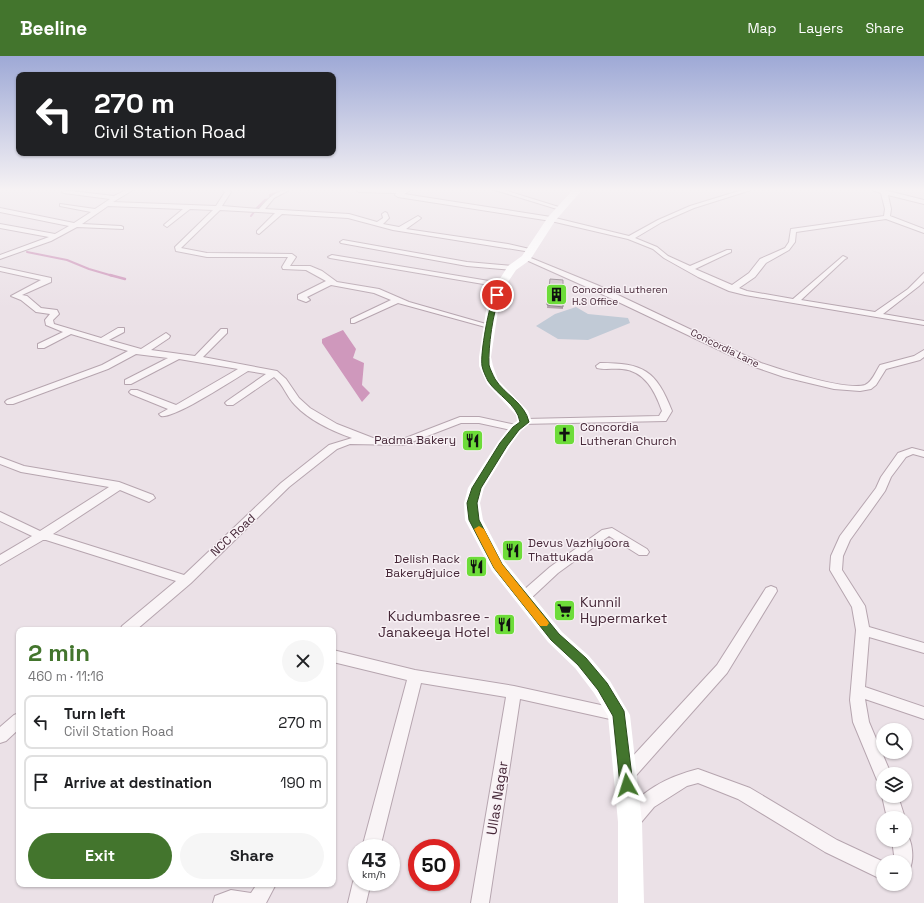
<!DOCTYPE html>
<html lang="en">
<head>
<meta charset="utf-8">
<style>
	:root { --surface:#fff; --page:#f6f6f6; --text:#202124; --muted:#757577; --line:#e0e0e0; --accent:#43752d }
	body { margin:0; font-family:"Space Grotesk",sans-serif; background:var(--page); color:var(--text); height:100vh; display:flex; flex-direction:column; font-size:15px; white-space:nowrap }
	* { box-sizing:border-box; margin:0 }
	p { font-size:13px; color:var(--muted) }
	.icon { flex:none; width:22px; height:22px; fill:none; stroke:currentColor; stroke-width:2; stroke-linecap:round; stroke-linejoin:round }
	.map { position:relative; flex:1; overflow:hidden }
	.details { position:absolute; left:16px; top:571px; width:320px; height:260px; display:flex; flex-direction:column; background:var(--surface); border-radius:8px; box-shadow:0 1px 3px #0004 }
	.details>* { flex:none }
	.hud { position:absolute; left:16px; top:16px; width:320px; height:84px; border-radius:8px; box-shadow:0 1px 3px #0004; background:#202124; color:#fff; overflow:hidden }
	.controls { position:absolute; left:876px; top:667px; display:grid; gap:8px }
	.controls a { display:grid; place-items:center; width:36px; height:36px; border-radius:50%; background:var(--surface); box-shadow:0 1px 3px #0004; font-size:20px }
	.speed { position:absolute; left:348px; top:783px; display:flex; gap:8px; font-size:20px; font-weight:700; text-align:center }
	.speed>* { display:grid; place-content:center; width:52px; height:52px; border-radius:50%; background:var(--surface); box-shadow:0 1px 3px #0004; line-height:1 }
	.speed small { font-size:10px; font-weight:400 }
	.speed .limit { border:6px solid #d22; background:#fff; color:#111 }
	.pin { position:absolute; display:grid; place-items:center; width:34px; height:34px; color:#fff; margin:-17px; border:2px solid #fff; border-radius:50%; box-shadow:0 1px 4px #0007 }
	.me { position:absolute; width:44px; margin:-22px; rotate:354deg; stroke-linejoin:round; filter:drop-shadow(0 0 3px #0008) }
	.turn { display:flex; align-items:center; gap:14px; height:84px; padding:0 12px; font-size:18px }
	.turn .icon { width:52px; height:52px; stroke-width:2.5 }
	.turn b { display:block; font-size:28px; line-height:34px }
	.round { display:grid; place-items:center; flex:none; width:42px; height:42px; border-radius:21px; background:var(--page) }
	.head { display:flex; align-items:center; justify-content:space-between; height:68px; padding:0 12px }
	h1 { font-size:24px; font-weight:800; line-height:30px; color:var(--accent) }
	.cta { display:flex; gap:8px; margin-top:auto; padding:8px 12px }
	.cta a { flex:1; height:46px; border-radius:24px; background:var(--accent); color:#fff; font-size:16px; font-weight:800; line-height:46px; text-align:center }
	.cta a+a { background:var(--page); color:var(--text) }
	ul { padding:0; list-style:none }
	li { display:flex; align-items:center; gap:12px; height:54px; margin:0 8px 6px; padding:0 4px; border:2px solid var(--line); border-radius:8px }
	li div { flex:1 }
	li b { display:block; font-size:15px }
	li em { font-style:normal }
	header { display:flex; align-items:center; gap:24px; box-sizing:border-box; height:56px; padding:0 20px; background:var(--accent); color:#fff }
	header strong { font-size:19px }
	nav { display:flex; gap:22px; margin-inline-start:auto; font-size:14px }
	.map>svg:first-child { display:block }
	.green { fill:#c1cad6 }
	.water { fill:#cf98bc }
	.lines { fill:none; stroke-linecap:round; stroke-linejoin:round }
	.stream-far1 { stroke:#cf98bc; stroke-width:2 }
	.stream { stroke:#cf98bc; stroke-width:2.5 }
	.minor-casing { stroke:#b6a5af; stroke-width:2 }
	.minor { fill:#f9f4f6; fill-rule:evenodd }
	.secondary { fill:#fff; fill-rule:evenodd }
	.wall { fill:#b1a3ab }
	.building { fill:#cebdc7; stroke:#90848b }
	.route { fill:#43752d; stroke:#2c4c1d }
	.slow { fill:#f59e0b }
	.labels { text-anchor:middle; dominant-baseline:central; stroke-width:3; stroke-linejoin:round; paint-order:stroke }
	.far-poi-label { font-size:10px; fill:#452737; stroke:#f8f1f5; text-anchor:start }
	.far-street-label { font-size:10px; fill:#452737; stroke:#f8f1f5 }
	.poi-label { font-size:12px; fill:#452737; stroke:#f8f1f5; text-anchor:start }
	.street-label { font-size:12px; fill:#452737; stroke:#f8f1f5 }
	.near-poi-label { font-size:14px; fill:#452737; stroke:#f8f1f5; text-anchor:start }
	.near-street-label { font-size:14px; fill:#452737; stroke:#f8f1f5 }
</style>
</head>
<body>
<header>
<strong>Beeline</strong>
<nav><a>Map</a><a>Layers</a><a>Share</a></nav>
</header>
<div class="map">
<svg width="924" height="847" viewBox="0 0 924 847">
	<rect width="100%" height="100%" fill="#ebe1e7"/>
	<!-- green -->
	<path class="green" d="M576 251 588 258 628 262 630 267 588 284 558 283 536 270 555 258Z"/>
	<!-- water -->
	<path class="water" d="M343 274 356 293 353 302 364 307 362 329 370 337 362 346 322 287V283Z"/>
	<g class="lines">
		<!-- stream-far1 -->
		<path class="stream-far1" d="M257 152 265 144 271 143 270 139 284 134
			M251 160 254 156
			M27 196 67 204 89 213 113 220"/>
		<!-- stream -->
		<path class="stream" d="M110 219 125 223"/>
		<defs>
			<path id="minor" d="M62 134 114 140 126 134H133L113 146 216 150 225 136 223 134H229L231 136 222 150 259 153C268 143 275 134 289 134L274 142 265 153 349 158 377 166 383 162 382 158 385 156 387 157 389 162 383 168 399 171 418 160 421 162 420 163 406 173 508 188 534 194 531 196 393 174 348 162 282 158 259 178 257 177V175L275 157 220 154 181 192 207 197 292 198 296 201 290 210H310L322 215 337 226 379 233 409 246 493 270 489 272 398 247 354 267H351V263L391 244 374 237 331 229 307 241 310 244 306 246 298 243V239L326 225 306 214 283 213 282 211 288 201H207L176 195 175 191 213 154 190 153 167 171 164 169 165 168 183 153 108 150 82 168 121 170 123 171V173L77 171 51 185 0 203V199L49 181 0 172V168L55 178 69 170 0 156V152L74 167 91 156 60 150V148L95 153 110 143 64 137 62 136Z
				M356 134H411L404 138 551 161 629 180 658 164 690 150 742 134H751L694 152 662 166 635 182 657 191 668 200 690 210 727 194H731V196L695 213 732 229 749 217 760 203 785 192 789 186 791 173 884 160 885 153 881 137 872 134H884L924 144V148L888 139 891 153 890 160 924 173V177L886 163 796 176 795 186 789 194 766 207 755 221 739 232 747 235 793 243 843 200 847 202 845 203 801 244 875 256 908 233 924 217V225L919 230 883 258 924 265V269L745 239 729 235 698 221 664 202 653 193 628 183 551 165 398 141 395 139 396 137 359 136Z
				M495 134H504L562 152 557 153Z
				M574 134H581L578 136Z
				M343 184 467 206 512 210 516 212 512 214 467 210 341 187 340 186Z
				M332 199 501 227 505 229 501 231 330 202 328 201Z
				M526 200 597 229 761 307C781 314 847 335 865 329 872 326 876 315 880 309L914 300 924 294V301L920 304 886 313 876 329 871 333 860 335 834 333 784 321 755 311 591 233 524 203 522 202Z
				M0 211 51 222V226L22 239 27 240 41 252 57 254 59 258 53 264 54 268 101 282 118 272H124V276L109 284 141 293 166 277 170 280 169 282 151 294 195 300 221 273H227V277L203 301 277 315 286 323 299 342 310 352 337 368 373 382 403 383 460 361H479L520 370 521 372 516 375 479 367H461L404 389 350 388 337 393 289 431 191 527 136 574H120L122 570 176 525 46 484H43L0 509V499L32 480 0 465V456L40 475 109 431 21 416 0 408V401L24 410 119 426 153 439 155 442 149 446 120 434 53 478 184 519 281 427 329 389 352 382C332 375 309 364 295 349 286 340 284 329 274 321L233 349H227L225 347 227 345 266 318 248 315C233 324 174 363 161 360L159 358 168 353 131 338 129 336 131 334H137L176 349 238 313 179 303 131 328H125V324L168 302 136 298 108 313 13 348H7L5 346 7 344 102 309 128 295 71 278 44 292H38V288L63 276 46 269 45 264 50 258 36 256 21 244 11 240 41 224 0 215Z
				M600 307C643 307 656 314 672 355L666 365 521 368 520 366 521 364 525 363 659 360 662 355C655 335 645 315 622 313 614 312 605 314 597 312L596 310Z
				M912 392 924 395V401L913 398 906 401 891 421 885 435 850 484 843 500 842 514 865 550 869 571 924 587V597L869 581 865 631 924 651V663L865 643 869 666 891 718H883V726L877 724 853 666 850 644 856 574 852 551 830 514 831 500 840 480 876 432 881 421 898 397Z
				M612 472 647 493 649 496 647 499H639L609 480 558 517 528 545 523 547 518 545 516 542 518 539 550 511 602 474Z
				M771 530 776 532 777 535 727 617 632 724 626 726 620 724 618 719 620 714 717 609 766 532Z
				M333 594 415 614 514 630 619 653 624 654 627 659 624 664 619 665 520 643 489 847H471L506 641 421 627 380 792H362L407 624 333 606Z
				M19 657V673L6 685 0 687V671L14 659Z
				M698 713 750 732 837 784 884 806 883 824 825 796 738 743 698 727 687 730 654 751 638 770 632 772 626 770 623 764C635 736 670 720 698 713Z
				M883 737V740H898L905 762H887L882 740Z
				M905 777C913 783 914 804 910 812L905 814V806H895L892 784H905Z
				M357 819V826H371L366 847H348L353 826Z
				M257 828H276L266 847H213L215 840 231 834 251 837Z"/>
		</defs>
		<!-- minor casing -->
		<use href="#minor" class="minor-casing"/>
		<!-- minor -->
		<use href="#minor" class="minor"/>
		<!-- secondary -->
		<path class="secondary" d="M573 134H582L555 165 530 204 516 214 506 229 499 248 491 301 493 310 498 324 528 355 532 366 521 375 510 390 484 432 480 447 483 464 505 506 562 576 589 600 610 625 630 659 642 766 644 847H618V766L608 660 594 637 575 612 548 586 492 515 465 464 464 447 468 432 498 386 511 369 517 365 516 359 487 328 479 310V301L487 248 496 229 508 210 522 200 548 161Z"/>
	</g>
	<!-- wall -->
	<path class="wall" d="M550 223 563 224V253L547 252Z"/>
	<!-- building -->
	<path class="building" d="M550 223 563 224V251L547 249Z"/>
	<!-- sky -->
	<linearGradient id="sky" x2="0" y2="1"><stop stop-color="#9ea9d6"/><stop offset="0.53" stop-color="#f6f2f4"/><stop offset="1" stop-color="#f6f2f4" stop-opacity="0"/></linearGradient>
	<rect width="924" height="252" fill="url(#sky)"/>
	<!-- route -->
	<path class="route" d="M495 237 500 239C493 256 488 291 489 309 490 313 493 319 495 323 505 339 525 347 529 366L519 374 507 390 481 432 477 447 479 464 502 508 559 578 586 602 607 627 624 655 633 729 631 733 627 735 622 733 620 729 613 660 598 634 578 609 551 584 494 512 469 464 467 447 472 432 500 387 513 371 520 366C517 348 497 339 488 325 486 321 483 315 482 310 480 298 489 248 495 237Z"/>
	<!-- slow -->
	<path class="slow" d="M479 470 484 473 502 508 547 564 549 567 547 570H540L494 512 474 473Z"/>
	<!-- icons -->
	<defs>
		<symbol id="building-square" viewBox="-11 -11 22 22"><rect x="-9" y="-9" width="18" height="18" rx="4" fill="#6ddc39" stroke="#f8f1f5"/><path d="M-4-6H4V6H1V3H-1V6H-4ZM-2.5-4.3h1.7v1.8h-1.7ZM.8-4.3h1.7v1.8H.8ZM-2.5-1h1.7V.8h-1.7ZM.8-1h1.7V.8H.8Z" fill="#111"/></symbol>
		<symbol id="church-square" viewBox="-11 -11 22 22"><rect x="-9" y="-9" width="18" height="18" rx="4" fill="#6ddc39" stroke="#f8f1f5"/><path d="M-1.2-6h2.4v3.5h3.3v2.4h-3.3V6h-2.4V-.1h-3.3v-2.4h3.3Z" fill="#111"/></symbol>
		<symbol id="restaurant-square" viewBox="-11 -11 22 22"><rect x="-9" y="-9" width="18" height="18" rx="4" fill="#6ddc39" stroke="#f8f1f5"/><path d="M-5-6h1v4h1v-4h1v4h1v-4h1v5L-1.5 .5V6h-2V.5L-5-1ZM5-6V6H3V1.5H1.5Q1.5-4 5-6Z" fill="#111"/></symbol>
		<symbol id="supermarket-square" viewBox="-11 -11 22 22"><rect x="-9" y="-9" width="18" height="18" rx="4" fill="#6ddc39" stroke="#f8f1f5"/><path d="M-6-5.5h2.5l.6 2H6L4.5 2H-2.5L-4.4-4H-6ZM-1.5 3.2a1.3 1.3 0 1 0 .1 0ZM3 3.2a1.3 1.3 0 1 0 .1 0Z" fill="#111"/></symbol>
	</defs>
	<g fill-rule="evenodd">
		<use href="#building-square" x="544" y="226" width="25" height="25"/>
		<use href="#church-square" x="552" y="366" width="25" height="25"/>
		<use href="#restaurant-square" x="460" y="372" width="25" height="25"/>
		<use href="#restaurant-square" x="500" y="482" width="25" height="25"/>
		<use href="#restaurant-square" x="464" y="498" width="25" height="25"/>
		<use href="#supermarket-square" x="552" y="542" width="25" height="25"/>
		<use href="#restaurant-square" x="492" y="556" width="25" height="25"/>
	</g>
	<g class="labels">
		<!-- far-poi labels -->
		<g class="far-poi-label">
			<text x="572" y="233">Concordia Lutheren<tspan x="572" dy="12">H.S Office</tspan></text>
		</g>
		<!-- far-street labels -->
		<g class="far-street-label">
			<text transform="translate(725 292) rotate(26)">Concordia Lane</text>
		</g>
		<!-- poi labels -->
		<g class="poi-label">
			<text x="580" y="371">Concordia<tspan x="580" dy="14">Lutheran Church</tspan></text>
			<text x="456" y="384" text-anchor="end">Padma Bakery</text>
			<text x="528" y="487">Devus Vazhiyoora<tspan x="528" dy="14">Thattukada</tspan></text>
			<text x="460" y="503" text-anchor="end">Delish Rack<tspan x="460" dy="14">Bakery&amp;juice</tspan></text>
		</g>
		<!-- street labels -->
		<g class="street-label">
			<text transform="translate(233 479) rotate(-43)">NCC Road</text>
		</g>
		<!-- near-poi labels -->
		<g class="near-poi-label">
			<text x="580" y="546">Kunnil<tspan x="580" dy="16">Hypermarket</tspan></text>
			<text x="490" y="560" text-anchor="end">Kudumbasree -<tspan x="490" dy="16">Janakeeya Hotel</tspan></text>
		</g>
		<!-- near-street labels -->
		<g class="near-street-label">
			<text transform="translate(497 742) rotate(-81)">Ullas Nagar</text>
		</g>
	</g>
</svg>
<div class="controls">
<a><svg class="icon" aria-label="search" viewBox="0 0 24 24"><circle cx="10" cy="10" r="6"/><path d="M15 15l6 6"/></svg></a>
<a><svg class="icon" aria-label="layers" viewBox="0 0 24 24"><path d="M12 4l9 5-9 5-9-5zM3 14l9 5 9-5"/></svg></a>
<a>+</a>
<a>−</a>
</div>
<div class="speed"><div>43<small>km/h</small></div><div class="limit">50</div></div>
<div class="pin" style="left:497px;top:239px;background:#d93025"><svg class="icon" aria-label="arrive" viewBox="0 0 24 24"><path d="M6 21V4h12l-3 4 3 4H6"/></svg></div>
<svg class="me" style="left:627px;top:729px" viewBox="-20 -20 40 40"><path d="M0-17L14 15 0 8-14 15z" fill="#43752d" stroke="#fff" stroke-width="4"/></svg>
<div class="hud">
<div class="turn"><svg class="icon" aria-label="left" viewBox="0 0 24 24"><path d="M17 20v-9H6M10 6l-5 5 5 5"/></svg><div><b>270 m</b>Civil Station Road</div></div>
</div>
<section class="details">
<div class="head"><div><h1>2 min</h1><p>460 m · 11:16</p></div><a class="round"><svg class="icon" aria-label="close" viewBox="0 0 24 24"><path d="M6 6l12 12M18 6L6 18"/></svg></a></div>
<ul>
<li><svg class="icon" aria-label="left" viewBox="0 0 24 24"><path d="M17 20v-9H6M10 6l-5 5 5 5"/></svg><div><b>Turn left</b><p>Civil Station Road</p></div><em>270 m</em></li>
<li><svg class="icon" aria-label="arrive" viewBox="0 0 24 24"><path d="M6 21V4h12l-3 4 3 4H6"/></svg><div><b>Arrive at destination</b></div><em>190 m</em></li>
</ul>
<div class="cta"><a>Exit</a><a>Share</a></div>
</section>
</div>
</body>
</html>
